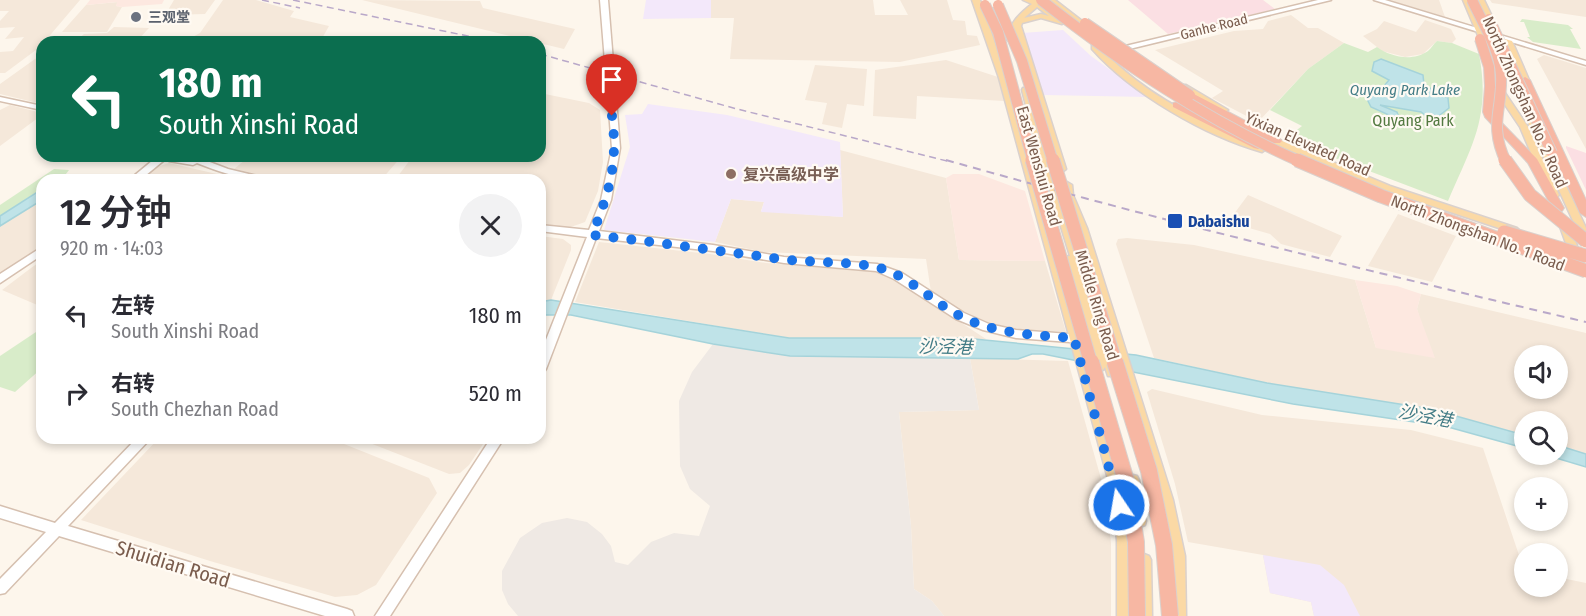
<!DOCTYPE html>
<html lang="zh">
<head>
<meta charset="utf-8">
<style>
	:root { --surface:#fff; --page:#f2f2f3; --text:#2b2b33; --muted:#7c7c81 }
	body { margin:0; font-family:"Fira Sans Condensed","Noto Sans SC",sans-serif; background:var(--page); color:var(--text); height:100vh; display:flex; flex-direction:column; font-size:22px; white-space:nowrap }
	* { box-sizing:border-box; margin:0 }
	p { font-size:20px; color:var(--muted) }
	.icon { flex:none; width:33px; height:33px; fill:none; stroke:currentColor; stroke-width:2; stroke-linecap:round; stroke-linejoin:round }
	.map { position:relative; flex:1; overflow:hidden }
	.panel { position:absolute; left:36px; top:174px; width:510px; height:270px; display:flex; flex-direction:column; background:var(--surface); border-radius:18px; box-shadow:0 3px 9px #0003 }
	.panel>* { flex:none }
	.banner { position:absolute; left:36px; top:36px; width:510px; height:126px; border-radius:18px; box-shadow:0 3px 9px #0003; background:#0b6e4f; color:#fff; overflow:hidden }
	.buttons { position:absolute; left:1514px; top:345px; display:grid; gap:12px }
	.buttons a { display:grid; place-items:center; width:54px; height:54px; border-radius:50%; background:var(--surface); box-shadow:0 3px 9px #0003; font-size:30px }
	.pin { position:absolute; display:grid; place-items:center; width:51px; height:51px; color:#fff; margin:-62px -26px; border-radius:50% 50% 50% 0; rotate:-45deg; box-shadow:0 0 6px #0007 }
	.pin .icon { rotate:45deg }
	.me { position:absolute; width:66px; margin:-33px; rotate:348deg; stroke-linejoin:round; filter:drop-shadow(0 0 4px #0008) }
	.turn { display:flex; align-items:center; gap:21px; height:126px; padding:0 24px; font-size:27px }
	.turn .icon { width:78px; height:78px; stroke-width:2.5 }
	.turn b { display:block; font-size:42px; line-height:51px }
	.round { display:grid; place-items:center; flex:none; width:63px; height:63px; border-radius:32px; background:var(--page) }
	.summary { display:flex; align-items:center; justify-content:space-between; height:102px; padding:0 24px }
	h1 { font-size:36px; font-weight:600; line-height:45px }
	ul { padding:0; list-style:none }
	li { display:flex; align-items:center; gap:18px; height:78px; padding:0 24px }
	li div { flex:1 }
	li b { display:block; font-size:22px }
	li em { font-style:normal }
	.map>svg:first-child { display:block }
	.residential { fill:#f5e8da; fill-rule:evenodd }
	.commercial { fill:#fde8e0 }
	.industrial { fill:#efe9e4 }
	.education { fill:#f3e8fa }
	.medical { fill:#fbdfe3 }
	.green { fill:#d8ecc9 }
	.water { fill:#bfe3e8; stroke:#a5d3da; stroke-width:1.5 }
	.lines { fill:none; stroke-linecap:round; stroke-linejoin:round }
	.secondary-casing { stroke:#d6c0b0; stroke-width:3 }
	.primary-casing { stroke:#dad1cd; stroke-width:3 }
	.highway-casing { stroke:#dad1cd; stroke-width:2 }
	.secondary { fill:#fff; fill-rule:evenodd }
	.primary { fill:#fbd9a5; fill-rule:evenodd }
	.highway { fill:#f7b7a3; fill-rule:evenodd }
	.rail-far1 { stroke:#b9a8c9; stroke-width:1.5; stroke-dasharray:7 4.5; stroke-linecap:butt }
	.rail { stroke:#b9a8c9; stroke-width:2; stroke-dasharray:8 6; stroke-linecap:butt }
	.highway-bridge-far2-casing { stroke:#dad1cd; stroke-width:12; stroke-linecap:butt }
	.highway-bridge-far1-casing { stroke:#dad1cd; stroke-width:15; stroke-linecap:butt }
	.highway-bridge-casing { stroke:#dad1cd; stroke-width:18; stroke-linecap:butt }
	.highway-bridge-far2 { stroke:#f7b7a3; stroke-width:10 }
	.highway-bridge-far1 { stroke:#f7b7a3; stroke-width:13 }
	.highway-bridge { stroke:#f7b7a3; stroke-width:16 }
	.route { stroke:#1a73e8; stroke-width:10; stroke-dasharray:0 18 }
	.worship-dot { fill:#6b7280; stroke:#fffaf3; stroke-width:2 }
	.education-dot { fill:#8d6e63; stroke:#fffaf3; stroke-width:2 }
	.transit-dot { fill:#1a4fb4; stroke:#fffaf3; stroke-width:2 }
	.labels { text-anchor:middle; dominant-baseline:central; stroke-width:4.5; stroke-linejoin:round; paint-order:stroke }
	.far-worship-label { font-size:14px; font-weight:bold; fill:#5b616d; stroke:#fffaf3; text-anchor:start }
	.far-street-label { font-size:14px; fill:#7a5c4d; stroke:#fffaf3 }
	.far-water-label { font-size:15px; font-style:italic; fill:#437c86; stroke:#fffaf3 }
	.street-label { font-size:16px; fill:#7a5c4d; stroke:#fffaf3 }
	.park-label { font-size:16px; fill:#537a41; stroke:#fffaf3 }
	.education-label { font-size:16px; font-weight:bold; fill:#785e54; stroke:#fffaf3; text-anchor:start }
	.transit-label { font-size:16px; font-weight:bold; fill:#164399; stroke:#fffaf3; text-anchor:start }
	.water-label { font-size:18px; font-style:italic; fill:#437c86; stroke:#fffaf3 }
	.near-street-label { font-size:20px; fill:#7a5c4d; stroke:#fffaf3 }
</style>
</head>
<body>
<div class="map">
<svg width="1586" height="616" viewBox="0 0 1586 616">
	<rect width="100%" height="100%" fill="#fdf6ec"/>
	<!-- residential -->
	<path class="residential" d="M0 0H80L40 47 5 73H0V52L13 51 24 37 5 39 15 27 0 28V21L9 11H0Z
		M174 0H215L205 14 165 15Z
		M223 0H256L294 11 290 17 329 26 320 42H183L200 33Z
		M362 0 480 1 483 8 575 29 564 49Z
		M711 0H873L875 15H908L900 0H947L953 20 965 21 967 35 977 36 980 45 900 62 730 59 734 18H711Z
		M1389 0H1439L1445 17Z
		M1490 0H1586V17L1492 3Z
		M118 2 116 6 122 7 107 32H62L86 5Z
		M1291 15 1308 28H1318L1344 43 1308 69 1258 122 1212 98 1223 91 1155 50 1234 31 1263 29 1268 21Z
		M1425 20 1451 29 1456 39 1452 43 1437 41 1423 54 1405 57 1382 51 1363 36 1377 29 1384 21 1416 32Z
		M114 27 149 28 136 42H75L84 34 107 33Z
		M42 54V104L0 94V84Z
		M1544 55 1586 68V149L1537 59Z
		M946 60 998 77 1004 101 917 96 916 119 873 116 875 70Z
		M815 65 867 69 864 106 847 104 842 128 822 124 827 103 805 100Z
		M540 93 589 103 600 110 603 162 598 191 585 222 568 228 540 225V180H395L413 156H540Z
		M10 105 42 113V115L0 146V110Z
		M840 150 946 178 959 260 1045 261 1066 332 1016 329 990 323 952 306 931 292 926 259 764 252 715 242 731 199 764 202 761 211 843 217Z
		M250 156H402L381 180H284L234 169Z
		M169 163 243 180 141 179 157 167Z
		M1248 195 1342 236 1330 257 1281 244 1270 234 1228 222Z
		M42 200V245L0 275V226Z
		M1398 214 1456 236 1432 282 1368 266Z
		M540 236 563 239 571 245V250L551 300 540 302Z
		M1127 238 1194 245 1355 280 1376 348 1420 320 1417 309 1421 294 1586 333V454L1557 445V422H1524V435L1431 409 1267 383 1154 358 1116 244 1118 239ZM1524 356H1557V388H1524Z
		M599 242 710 254 766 263 877 272 896 280 986 339 789 338 575 302Z
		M42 260V307L2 290 27 271Z
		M970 358 1068 361 1105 493 1111 543V616H944L932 601 914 589 911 526 899 412 979 410Z
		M1152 389 1262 415 1411 430 1483 448 1524 570V586H1557V577L1586 583V616H1314L1311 602 1270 593 1263 555 1188 542 1175 484 1147 392Z
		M159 438H329L429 478 437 493 376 585 357 595 335 597 210 561 81 520Z
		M357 438H487L469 465 460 473 449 474Z"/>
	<!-- commercial -->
	<path class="commercial" d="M90 0H164L162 4 122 7 116 6 117 2 86 5Z
		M953 174H979L1025 191 1045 261 959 260 946 178Z
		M1355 280 1397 286 1421 294 1417 309 1435 358 1376 348Z"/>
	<!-- industrial -->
	<path class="industrial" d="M713 344 790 356 970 358 979 410 899 412 911 526 914 589 932 601 944 616H518L508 604 502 590V571L520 538 542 523 567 518 587 522 602 534 611 546 615 562 628 565 651 542 674 533 699 536 710 506 690 489 680 466 679 401 692 372Z"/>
	<!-- education -->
	<path class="education" d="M646 0H711V18L643 19Z
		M1063 30 1091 56 1148 97 1044 95 1022 33Z
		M648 104 727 115 840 142 843 217 761 212 764 202 731 199 715 242 604 230 630 147 625 115 642 114Z
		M1263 555 1320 565 1344 585 1360 616H1314L1311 602 1270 593Z"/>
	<!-- medical -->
	<path class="medical" d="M1128 0H1263L1275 9 1168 34Z
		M1566 146 1586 153V190L1566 148Z"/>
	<!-- green -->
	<path class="green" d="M1522 19 1568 25 1573 29H1570L1581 49 1533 42 1527 37H1530L1524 22H1520Z
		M1437 41 1452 43 1479 54C1491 117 1472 145 1448 201L1285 139 1302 126 1270 110 1308 69 1344 43 1368 52 1377 47C1391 57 1412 62 1428 51 1432 48 1433 44 1437 41Z
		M54 169 69 170C63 180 53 180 42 180V189L0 216V205Z
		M42 328V368L15 392 0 387V356Z"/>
	<!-- water -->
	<path class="water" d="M1381 59 1423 75 1424 85 1448 98 1449 108 1436 118 1430 119 1421 112 1380 105 1397 112 1400 120 1371 107 1365 95 1379 92 1389 80 1372 71 1374 62Z
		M42 189V200L0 226V216Z
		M551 300 789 338H964L1136 355 1267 383 1431 409 1524 435V448L1448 427 1293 404 1043 354H1032L1018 359 790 356 713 344 571 315H540V302Z
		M1557 445 1586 454V467L1546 455 1557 454Z"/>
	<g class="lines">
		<defs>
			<path id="secondary" d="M600 0H608L620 148 611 200 599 231 713 245 784 257 877 264 902 273 964 313 989 324 1016 330 1083 335 1087 336 1088 339 1087 342 1083 343 1016 338 983 330 956 319 894 279 876 271 784 263 713 251 596 238 546 369 544 372 540 373V355L587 237 540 231V225L589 230 601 200 612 148Z
				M1318 0H1331L1117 52 1113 50 1117 48Z
				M1374 0H1385L1586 61V65Z
				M0 97 42 106V110L0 101Z
				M158 156H176L183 158 182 156H194L228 169 266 178 268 180C242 180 220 172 197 163L193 165 169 161 168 157 140 180H129Z
				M42 247V255L0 283V274Z
				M137 438H151L68 526 347 609 352 611 354 616H325L59 536 5 593 0 594V579L46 532 0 518V506L55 523Z
				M491 438H504L390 616H375Z"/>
			<path id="primary" d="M972 0H980L1007 78 1123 490 1131 540V616H1117V540L1111 490 999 78Z
				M1023 0H1043L1042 3 1058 15V18L1066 22 1062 24 1041 18 1022 23 1021 26 1066 169 1062 172 1058 169 1015 33 1014 42 1007 40C1009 24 1019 14 1032 4ZM1037 7 1049 16 1041 14 1024 18Z
				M1046 0H1055L1095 31 1088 33Z
				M1463 0H1471L1498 64 1501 87 1528 127 1559 195 1557 197H1551L1549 195 1520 127 1493 87 1490 64Z
				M1476 0H1484L1497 27 1496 29 1489 27Z
				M1505 39 1512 41 1529 80 1528 82H1525L1521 80 1504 41Z
				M1092 45H1098C1131 83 1178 110 1224 131 1236 137 1256 141 1266 149L1262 152C1205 136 1131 93 1092 49Z
				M1180 85H1186L1228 110 1224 112H1221L1180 89Z
				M1023 88H1026L1030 90 1044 145 1118 373 1116 376H1108L1105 367 1103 370H1095L1093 367 1062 259 1063 257 1070 256 1036 145 1022 90Z
				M1219 112 1257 130 1258 132 1257 134H1251L1216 117V113Z
				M1529 113 1533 116 1586 228V241L1581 238 1525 116Z
				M1268 135 1390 186 1517 228 1519 230 1514 233 1511 232 1384 190 1265 140V136Z
				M1067 182 1072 185 1073 195 1087 228 1173 500 1185 556 1186 616H1172L1171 556 1161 500 1077 228 1064 195 1062 185Z
				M1563 218 1568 221 1586 271 1585 274 1581 275 1576 271 1558 221Z
				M1133 475 1137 476 1139 480 1146 521 1145 525 1140 527 1135 525 1134 521 1127 480 1129 476Z
				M1144 554 1149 556 1151 560 1152 616H1138L1137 560 1139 556Z"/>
			<path id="highway" d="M1525 77 1530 80 1586 200V217L1580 213 1520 80Z
				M1490 83 1495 86V116L1537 159 1564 208 1562 211H1554L1528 163 1485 117 1483 112 1485 86Z
				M1190 92 1280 139 1282 141 1280 143H1272L1186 97 1185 95Z
				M1177 102 1262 144 1264 146 1258 149 1254 148 1173 107V103Z"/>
		</defs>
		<!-- secondary casing -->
		<use href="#secondary" class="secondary-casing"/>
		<!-- primary casing -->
		<use href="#primary" class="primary-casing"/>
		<!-- highway casing -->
		<use href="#highway" class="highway-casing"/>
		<!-- secondary -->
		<use href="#secondary" class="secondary"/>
		<!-- primary -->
		<use href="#primary" class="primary"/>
		<!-- highway -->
		<use href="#highway" class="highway"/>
		<!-- rail-far1 -->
		<path class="rail-far1" d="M262 0 300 8
			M293 0 497 42
			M540 54 737 109 951 162"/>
		<!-- rail -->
		<path class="rail" d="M946 160C1158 220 1372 272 1586 322"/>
		<defs>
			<path id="highway-bridge-far2" d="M1041 0C1123 64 1206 120 1301 162
				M1472 0C1483 24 1499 48 1501 74 1503 110 1488 124 1506 162
				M985 5 998 32 1033 162
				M998 5 1022 61 1053 162
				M1489 19 1552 153
				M1085 23 1190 95
				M1480 39 1489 67 1490 86"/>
			<path id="highway-bridge-far1" d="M1032 160 1091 364
				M1053 160 1116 364
				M1297 160 1381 196 1586 271
				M1505 160 1530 195 1586 241
				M1504 232 1586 256"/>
			<path id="highway-bridge" d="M1091 362 1126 481 1136 542 1137 616
				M1115 362 1149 471 1164 545 1170 616"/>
		</defs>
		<!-- highway-bridge-far2 casing -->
		<use href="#highway-bridge-far2" class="highway-bridge-far2-casing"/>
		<!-- highway-bridge-far1 casing -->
		<use href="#highway-bridge-far1" class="highway-bridge-far1-casing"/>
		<!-- highway-bridge casing -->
		<use href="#highway-bridge" class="highway-bridge-casing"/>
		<!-- highway-bridge-far2 -->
		<use href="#highway-bridge-far2" class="highway-bridge-far2"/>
		<!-- highway-bridge-far1 -->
		<use href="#highway-bridge-far1" class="highway-bridge-far1"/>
		<!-- highway-bridge -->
		<use href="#highway-bridge" class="highway-bridge"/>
	</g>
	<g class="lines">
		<!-- route -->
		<path class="route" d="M612 116C618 164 610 190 592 235 655 242 718 251 781 259 813 263 845 261 876 267 907 274 931 301 958 315 994 334 1034 335 1074 338L1119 505"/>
	</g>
	<!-- markers -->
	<circle class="worship-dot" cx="136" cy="17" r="6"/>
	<circle class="education-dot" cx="731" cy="174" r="6"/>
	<rect class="transit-dot" x="1167" y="213" width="16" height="16" rx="3"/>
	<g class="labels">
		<!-- far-worship labels -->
		<g class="far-worship-label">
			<text x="148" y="17">三观堂</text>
		</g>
		<!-- far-street labels -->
		<g class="far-street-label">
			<text transform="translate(1214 27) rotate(-14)">Ganhe Road</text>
		</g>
		<!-- far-water labels -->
		<g class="far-water-label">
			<text x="1405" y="90">Quyang Park Lake</text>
		</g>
		<!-- street labels -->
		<g class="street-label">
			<text transform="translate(1525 102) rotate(66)">North Zhongshan No. 2 Road</text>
			<text transform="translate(1308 144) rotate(24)">Yixian Elevated Road</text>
			<text transform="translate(1039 166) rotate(74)">East Wenshui Road</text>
			<text transform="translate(1478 233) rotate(21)">North Zhongshan No. 1 Road</text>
			<text transform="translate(1097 305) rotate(73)">Middle Ring Road</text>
		</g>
		<!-- park labels -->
		<g class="park-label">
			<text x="1413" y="120">Quyang Park</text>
		</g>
		<!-- education labels -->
		<g class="education-label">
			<text x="743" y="174">复兴高级中学</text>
		</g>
		<!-- transit labels -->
		<g class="transit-label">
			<text x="1188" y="221">Dabaishu</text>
		</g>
		<!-- water labels -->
		<g class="water-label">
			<text transform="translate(945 347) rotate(1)">沙泾港</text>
			<text transform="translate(1425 416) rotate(11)">沙泾港</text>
		</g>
		<!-- near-street labels -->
		<g class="near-street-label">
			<text transform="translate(173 564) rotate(17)">Shuidian Road</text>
		</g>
	</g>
</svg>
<div class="buttons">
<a><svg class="icon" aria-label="sound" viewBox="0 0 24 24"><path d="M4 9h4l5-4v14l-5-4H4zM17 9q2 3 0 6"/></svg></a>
<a><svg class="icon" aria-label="search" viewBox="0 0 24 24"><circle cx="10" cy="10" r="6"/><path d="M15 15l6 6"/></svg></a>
<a>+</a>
<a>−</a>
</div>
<div class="pin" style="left:612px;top:116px;background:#d93025"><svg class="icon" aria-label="arrive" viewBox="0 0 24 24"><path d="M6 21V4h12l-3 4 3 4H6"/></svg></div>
<svg class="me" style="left:1119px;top:505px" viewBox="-20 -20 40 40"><circle r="17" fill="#1a73e8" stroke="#fff" stroke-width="3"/><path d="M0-11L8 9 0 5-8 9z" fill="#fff"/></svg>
<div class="banner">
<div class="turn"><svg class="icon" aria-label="left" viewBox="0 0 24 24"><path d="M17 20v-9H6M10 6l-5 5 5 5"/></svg><div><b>180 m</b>South Xinshi Road</div></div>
</div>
<section class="panel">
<div class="summary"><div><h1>12 分钟</h1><p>920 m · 14:03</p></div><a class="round"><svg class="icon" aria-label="close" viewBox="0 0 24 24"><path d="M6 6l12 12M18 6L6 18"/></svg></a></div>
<ul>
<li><svg class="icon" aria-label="left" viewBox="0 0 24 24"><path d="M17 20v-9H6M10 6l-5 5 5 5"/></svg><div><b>左转</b><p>South Xinshi Road</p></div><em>180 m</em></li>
<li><svg class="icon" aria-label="right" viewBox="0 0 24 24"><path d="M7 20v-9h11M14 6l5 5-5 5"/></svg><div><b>右转</b><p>South Chezhan Road</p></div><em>520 m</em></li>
</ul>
</section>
</div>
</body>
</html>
